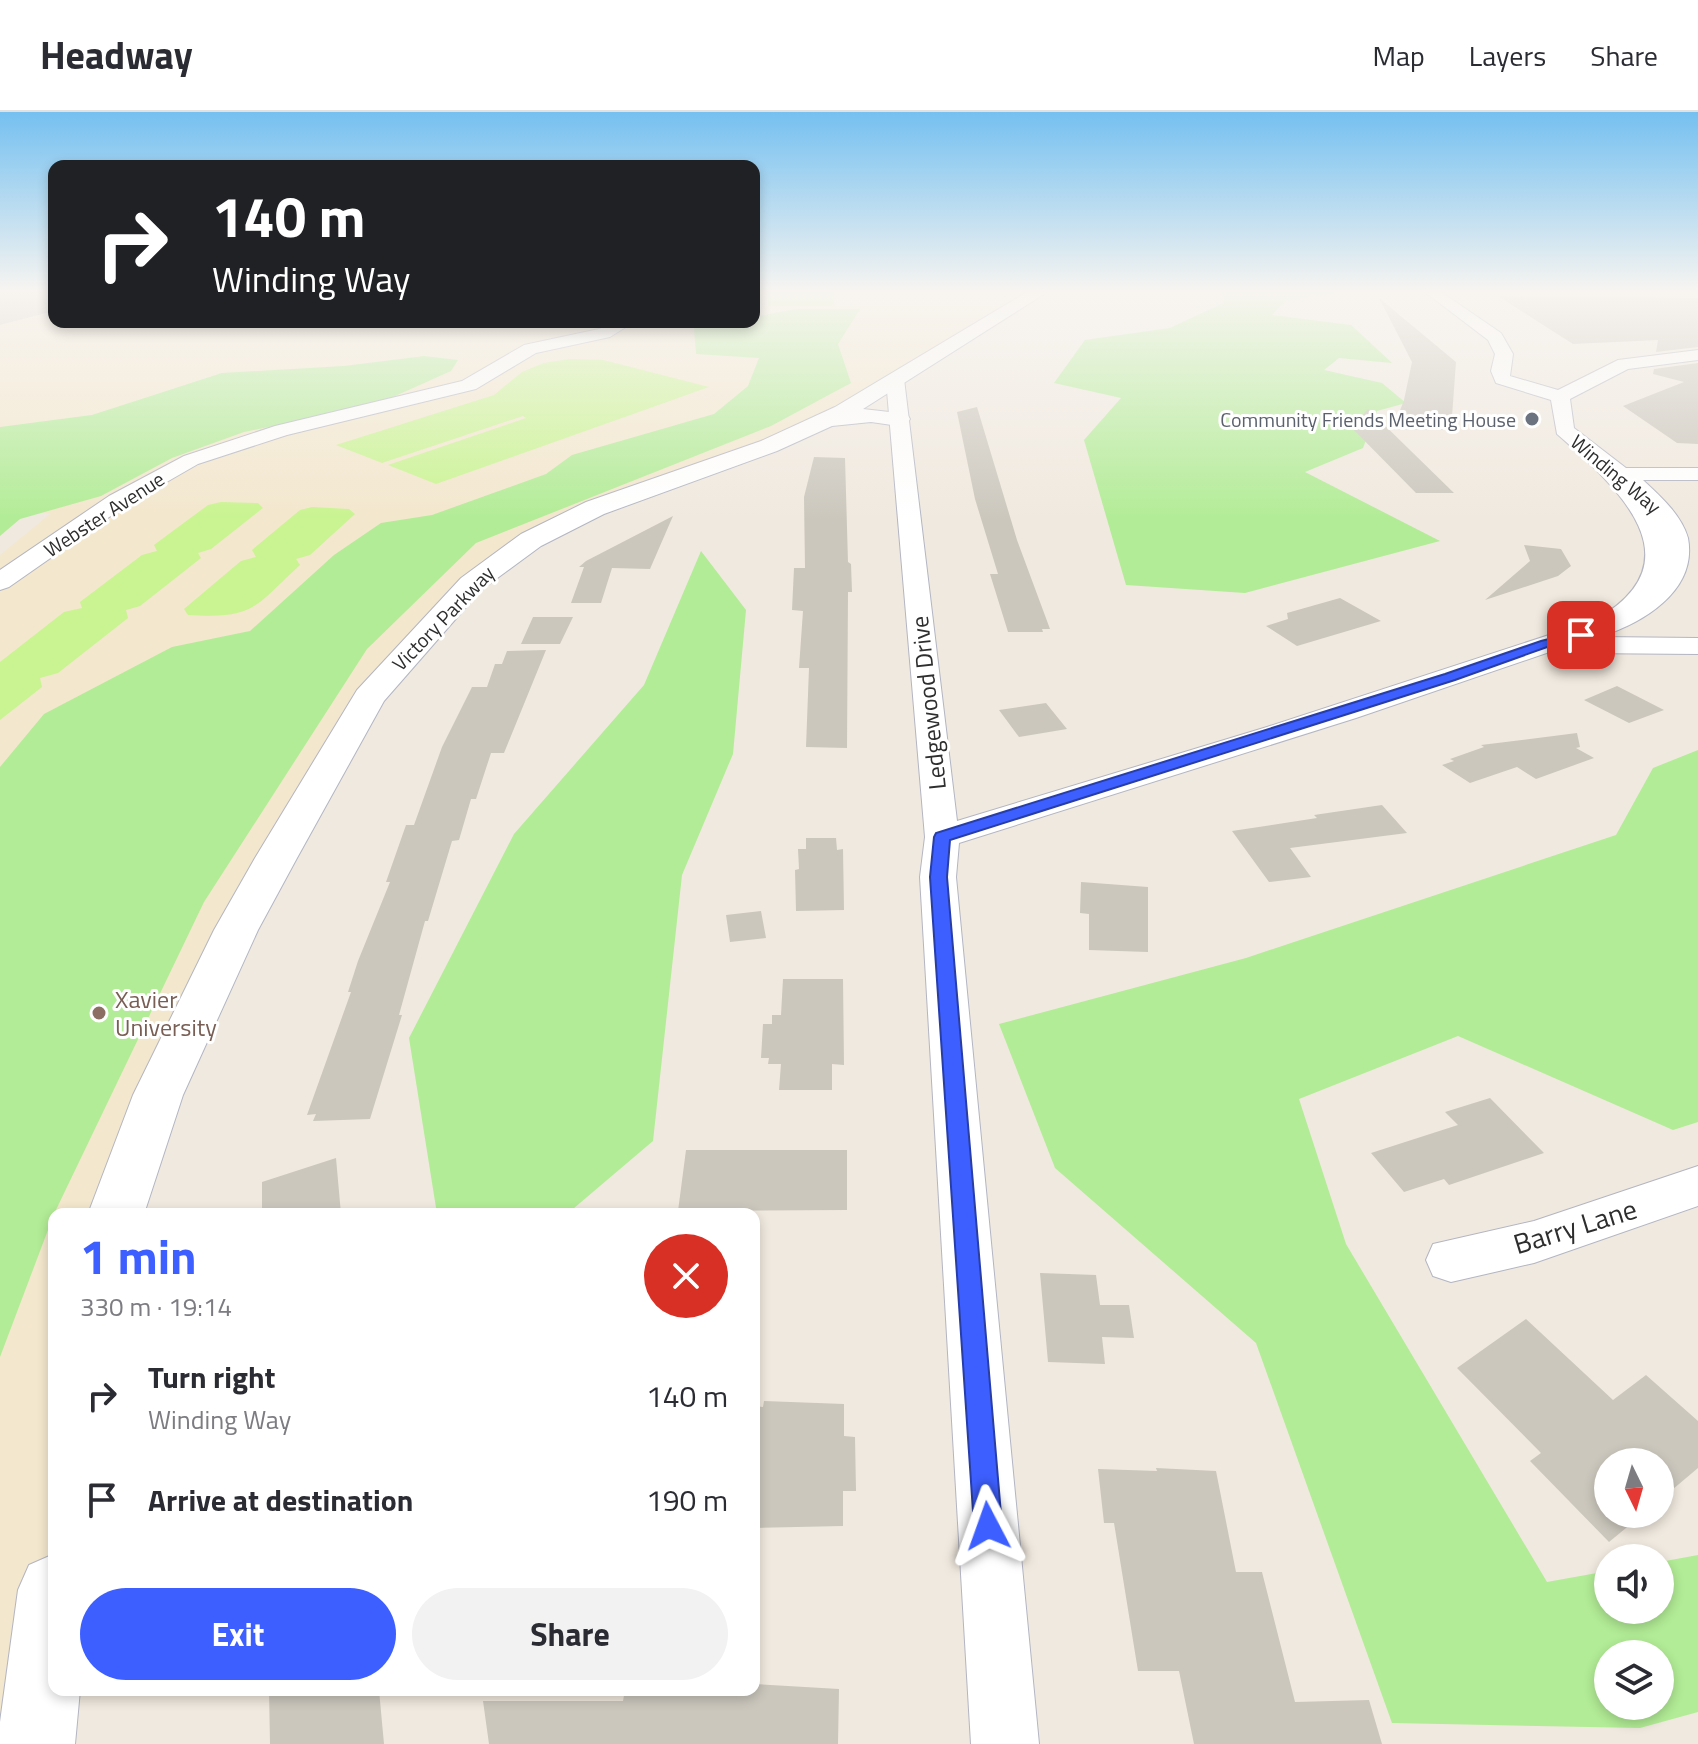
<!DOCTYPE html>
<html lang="en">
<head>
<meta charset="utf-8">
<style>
	:root { --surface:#fff; --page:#f2f2f3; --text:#2b2b33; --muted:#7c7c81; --line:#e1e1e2; --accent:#3d5fff }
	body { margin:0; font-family:"Titillium Web",sans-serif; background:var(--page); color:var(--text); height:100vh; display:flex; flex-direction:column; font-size:30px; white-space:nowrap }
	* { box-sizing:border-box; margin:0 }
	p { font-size:26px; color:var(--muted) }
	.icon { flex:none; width:44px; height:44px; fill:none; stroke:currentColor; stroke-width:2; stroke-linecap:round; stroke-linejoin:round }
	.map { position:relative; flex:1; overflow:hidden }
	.side { position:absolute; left:48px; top:1096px; width:712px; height:488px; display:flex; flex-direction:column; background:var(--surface); border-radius:16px; box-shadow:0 4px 12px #0003 }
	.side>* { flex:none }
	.banner { position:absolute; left:48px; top:48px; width:712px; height:168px; border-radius:16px; box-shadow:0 4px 12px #0003; background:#202124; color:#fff; overflow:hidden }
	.needle { width:52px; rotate:175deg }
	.buttons { position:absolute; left:1594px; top:1336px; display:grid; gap:16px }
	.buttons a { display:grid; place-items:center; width:80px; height:80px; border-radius:50%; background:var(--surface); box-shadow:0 4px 12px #0003; font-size:40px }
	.pin { position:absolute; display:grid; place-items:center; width:68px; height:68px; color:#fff; margin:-34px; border-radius:16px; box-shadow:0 4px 12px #0006 }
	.me { position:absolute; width:88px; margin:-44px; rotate:356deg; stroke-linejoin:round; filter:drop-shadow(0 0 6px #0008) }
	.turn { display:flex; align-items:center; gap:28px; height:168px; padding:0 32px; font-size:36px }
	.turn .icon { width:104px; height:104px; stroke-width:2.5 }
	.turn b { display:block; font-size:56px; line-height:68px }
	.round { display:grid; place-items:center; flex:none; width:84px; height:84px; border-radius:42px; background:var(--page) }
	.headline { display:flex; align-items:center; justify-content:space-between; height:136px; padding:0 32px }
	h1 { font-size:48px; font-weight:700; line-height:60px; color:var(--accent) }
	.button { display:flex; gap:16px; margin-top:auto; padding:16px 32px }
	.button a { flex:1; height:92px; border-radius:48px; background:var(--accent); color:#fff; font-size:32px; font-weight:700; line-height:92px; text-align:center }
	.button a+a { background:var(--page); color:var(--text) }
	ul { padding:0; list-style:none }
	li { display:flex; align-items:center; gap:24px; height:104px; padding:0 32px }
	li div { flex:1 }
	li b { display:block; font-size:30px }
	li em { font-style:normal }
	header { display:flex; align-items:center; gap:48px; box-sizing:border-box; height:112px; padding:0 40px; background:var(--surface); border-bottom:2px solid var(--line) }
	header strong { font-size:38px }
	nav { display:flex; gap:44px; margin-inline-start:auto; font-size:28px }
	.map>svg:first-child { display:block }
	.education { fill:#f3e7cd }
	.green { fill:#b2ec96; fill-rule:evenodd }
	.pitch { fill:#c9f491 }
	.building { fill:#cbc7bd }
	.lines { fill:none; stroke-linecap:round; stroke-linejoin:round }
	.street-casing { stroke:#b3b5c2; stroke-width:2 }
	.secondary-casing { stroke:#b3b5c2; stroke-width:2 }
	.street { fill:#fff; fill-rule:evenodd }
	.secondary { fill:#fff; fill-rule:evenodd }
	.route { fill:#3d5fff; stroke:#283ea6; stroke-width:2 }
	.worship-dot { fill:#6b7280; stroke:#fff; stroke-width:3 }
	.education-dot { fill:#8d6e63; stroke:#fff; stroke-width:3 }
	.labels { text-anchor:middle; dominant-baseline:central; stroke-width:6; stroke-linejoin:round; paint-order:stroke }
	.far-worship-label { font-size:20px; fill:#5b616d; stroke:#fff; text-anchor:end }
	.far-street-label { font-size:20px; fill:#2e2e2e; stroke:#fff }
	.street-label { font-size:24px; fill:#2e2e2e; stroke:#fff }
	.education-label { font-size:24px; fill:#785e54; stroke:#fff; text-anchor:start }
	.near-street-label { font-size:28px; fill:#2e2e2e; stroke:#fff }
</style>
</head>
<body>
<header>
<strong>Headway</strong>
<nav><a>Map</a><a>Layers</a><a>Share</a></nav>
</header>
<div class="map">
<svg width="1698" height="1632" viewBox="0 0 1698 1632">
	<rect width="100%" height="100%" fill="#f0e9df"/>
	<!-- education -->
	<path class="education" d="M0 180H54V210H754V180H1038L872 284 531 428 369 585 116 1102H54V1478L36 1632H0V443L50 402 0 391Z"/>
	<!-- green -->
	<path class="green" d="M1222 180H1337L1285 189 1272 203 1351 213 1392 251 1339 246 1324 258 1382 271 1406 291 1377 299 1363 336 1305 360 1440 429 1245 481 1126 473 1084 328 1121 286 1054 271 1085 228 1170 216 1223 191Z
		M796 197H860L838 232 851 271 771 314 476 431 367 537 204 790 54 1102 0 1245V655L44 602 172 535 250 519 334 443 381 411 432 403 546 362 572 343 714 302 748 274 759 246 696 242 694 216 725 210H754V205Z
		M424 244 458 248 451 259 375 293 244 320 172 346 101 384 20 407 0 424V315L92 303 222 261 344 254Z
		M701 439 746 498 733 642 682 763 653 1029 567 1102H437L409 926 514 722 644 573Z
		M1698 638V1010L1673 1018 1458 924 1299 987 1346 1132 1547 1470 1608 1459V1498H1660V1450L1698 1443V1600L1640 1616 1392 1611 1256 1231 1055 1056 999 912 1246 846 1616 723 1653 656ZM1660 1542V1594H1608V1542Z"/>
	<!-- pitch -->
	<path class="pitch" d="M768 180H834V194H768Z
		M570 247 603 248 709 275 436 372 388 353 526 306 523 304 382 351 336 333 494 283 522 260 544 251Z
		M221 390 258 391 263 396 211 437 198 441 201 446 140 494 126 498 128 506 58 561 40 566 42 575 0 608V550L64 500 82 496 80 490 142 443 157 439 154 433 208 393Z
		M312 395 349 397 355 402 310 443 296 447 300 453C253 496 255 507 188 503L184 497 241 449 256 445 252 438 300 398Z"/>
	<!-- building -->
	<path class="building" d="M0 180H54V199L0 213Z
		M1498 184 1698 186V235L1656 240 1658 228 1573 232Z
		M1379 186 1456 250 1451 318 1393 317 1404 288 1412 250Z
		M1698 251V332L1677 331 1623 294 1684 270 1653 262 1654 257Z
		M977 295 1017 428 1050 517H1042L1043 520H1008L990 462H998L975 387 957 300Z
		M1368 297 1454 381H1416L1351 315Z
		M814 345 845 346 848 450 851 452 852 480H848L847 636 806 635 809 556H799L803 499 792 498 794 456H805L804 385Z
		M673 404 650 457 612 456 601 491H571L584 455H579L586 449Z
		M1524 433 1561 437 1571 454 1558 464 1485 488 1530 449Z
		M1340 486 1381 509 1297 534 1266 514 1288 507 1287 501Z
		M533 505H573L560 532H521Z
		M546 538 504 641H491L476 687H471L459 728 452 729 428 809H425L399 903H402L370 1007 313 1009 316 1002 307 1003 351 880H348L358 849 390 770H386L406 713H414L442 635 472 575H487L495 552H502L507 539Z
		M1617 574 1664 598 1629 611 1584 588Z
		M1046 591 1067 617 1019 625 999 598Z
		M1577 621 1580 635 1576 636 1594 646 1536 667 1517 655 1470 671 1442 653 1454 649 1450 647 1484 635 1481 633Z
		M1382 693 1407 721 1290 736 1311 765 1269 770 1232 719 1317 706 1314 703Z
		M806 726H836L837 738 843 737 844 798 796 799 795 758 799 757 798 737H806Z
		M1081 770 1148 775V840L1089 838V802L1080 801Z
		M761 799 766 826 730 830 726 803Z
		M783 867H843L844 953 832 952V978H779L781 952H768L769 946H761L763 912H772V903H781Z
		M1490 986 1544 1041 1449 1073 1444 1067 1404 1080 1371 1041 1458 1013 1445 1000Z
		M686 1038H847V1098L678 1099Z
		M336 1046 341 1102H262V1070Z
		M1040 1161 1096 1163 1100 1193H1129L1134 1226 1102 1225 1105 1252 1048 1250Z
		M1526 1207 1613 1288 1646 1263 1698 1309V1356L1660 1388V1350H1608V1402H1643L1609 1430 1530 1349 1541 1341 1457 1256Z
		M764 1289 844 1292V1324L855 1325 856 1379H843V1414L754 1416V1294L763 1295Z
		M1156 1356 1216 1359 1236 1460H1262L1295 1590 1369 1588 1382 1632H1194L1179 1559H1138L1114 1411H1104L1098 1357 1157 1359Z
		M754 1572 839 1577 838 1632H489L483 1589H623L625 1578H754Z
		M269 1578H379L384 1632H270Z"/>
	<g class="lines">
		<defs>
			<path id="street" d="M1425 180H1441L1501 221 1513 242 1510 264 1558 278 1618 248 1698 238V248L1628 257 1570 287 1574 316 1626 356H1698V368H1643C1660 384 1681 402 1688 426 1698 480 1641 512 1599 525L1698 526V542L1577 541 1564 535 1356 606 959 731 956 765 1039 1632H971L920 765 925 725 886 267 895 262 904 267 957 709 1267 615 1595 508C1698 450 1621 378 1557 322L1551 288 1496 271 1491 259 1495 242 1488 228Z
				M614 210H627L629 213 610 225 536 241 476 277 287 323 198 352 125 394 9 475 0 478V458L109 384 184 344 275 314 462 269 524 233 599 217Z
				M1698 1054V1094L1534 1151 1451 1170 1433 1164 1426 1148 1433 1132 1534 1109Z"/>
			<path id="secondary" d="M1027 180H1047L863 297 907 302 910 307 907 312 899 314 871 310 832 314 777 339 604 402 541 434 481 478 384 589 297 746 258 818 183 983 144 1102H88L133 983 214 818 255 746 357 578 461 466 521 422 586 390 761 329 835 295Z
				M54 1442V1578H80L75 1632H0V1610L18 1478 29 1453Z"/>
		</defs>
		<!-- street casing -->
		<use href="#street" class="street-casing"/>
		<!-- secondary casing -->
		<use href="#secondary" class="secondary-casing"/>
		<!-- street -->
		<use href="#street" class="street"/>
		<!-- secondary -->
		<use href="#secondary" class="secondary"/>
	</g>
	<!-- sky -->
	<linearGradient id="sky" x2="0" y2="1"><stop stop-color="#75c0f0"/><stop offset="0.44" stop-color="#f8f5f1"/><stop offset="1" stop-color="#f8f5f1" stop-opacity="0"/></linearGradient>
	<rect width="1698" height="408" fill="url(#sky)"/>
	<!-- route -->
	<path class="route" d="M1581 519 1586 520V526L1550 534 1455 568 950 728 947 765 1002 1414 998 1424 988 1428 978 1424 974 1414 930 765 934 725 936 721 1445 562 1541 529Z"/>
	<!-- markers -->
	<circle class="worship-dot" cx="1532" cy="307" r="8"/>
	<circle class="education-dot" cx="99" cy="901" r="8"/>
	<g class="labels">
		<!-- far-worship labels -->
		<g class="far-worship-label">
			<text x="1516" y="307">Community Friends Meeting House</text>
		</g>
		<!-- far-street labels -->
		<g class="far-street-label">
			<text transform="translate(1616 362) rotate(40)">Winding Way</text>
			<text transform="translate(104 402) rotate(-33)">Webster Avenue</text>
			<text transform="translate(443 506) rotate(-46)">Victory Parkway</text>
		</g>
		<!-- street labels -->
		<g class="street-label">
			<text transform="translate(928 591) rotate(-96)">Ledgewood Drive</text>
		</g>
		<!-- education labels -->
		<g class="education-label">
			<text x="115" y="887">Xavier<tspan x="115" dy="28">University</tspan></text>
		</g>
		<!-- near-street labels -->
		<g class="near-street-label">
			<text transform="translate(1575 1114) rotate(-17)">Barry Lane</text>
		</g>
	</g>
</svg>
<div class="buttons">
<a><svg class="needle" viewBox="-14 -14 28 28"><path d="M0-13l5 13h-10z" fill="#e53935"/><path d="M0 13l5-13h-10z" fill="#7c7c81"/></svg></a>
<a><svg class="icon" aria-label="sound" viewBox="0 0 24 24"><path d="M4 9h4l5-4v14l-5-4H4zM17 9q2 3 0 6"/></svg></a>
<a><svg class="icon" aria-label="layers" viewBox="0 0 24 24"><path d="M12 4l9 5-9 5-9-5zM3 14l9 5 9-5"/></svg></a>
</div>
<div class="pin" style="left:1581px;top:523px;background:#d93025"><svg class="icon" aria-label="arrive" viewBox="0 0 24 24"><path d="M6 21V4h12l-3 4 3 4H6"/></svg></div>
<svg class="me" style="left:988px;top:1414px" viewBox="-20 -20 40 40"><path d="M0-17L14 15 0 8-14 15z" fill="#3d5fff" stroke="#fff" stroke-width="4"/></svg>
<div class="banner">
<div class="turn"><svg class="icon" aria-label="right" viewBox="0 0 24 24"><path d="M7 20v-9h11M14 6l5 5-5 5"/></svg><div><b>140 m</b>Winding Way</div></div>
</div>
<section class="side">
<div class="headline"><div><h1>1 min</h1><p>330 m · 19:14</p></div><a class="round" style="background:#d93025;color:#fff"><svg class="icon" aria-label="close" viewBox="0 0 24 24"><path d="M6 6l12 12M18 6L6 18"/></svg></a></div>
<ul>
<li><svg class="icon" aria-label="right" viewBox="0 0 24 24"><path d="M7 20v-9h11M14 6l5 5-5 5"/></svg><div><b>Turn right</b><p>Winding Way</p></div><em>140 m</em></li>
<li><svg class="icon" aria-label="arrive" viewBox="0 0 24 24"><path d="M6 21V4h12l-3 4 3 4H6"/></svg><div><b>Arrive at destination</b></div><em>190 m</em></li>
</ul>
<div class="button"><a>Exit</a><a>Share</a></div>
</section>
</div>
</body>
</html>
